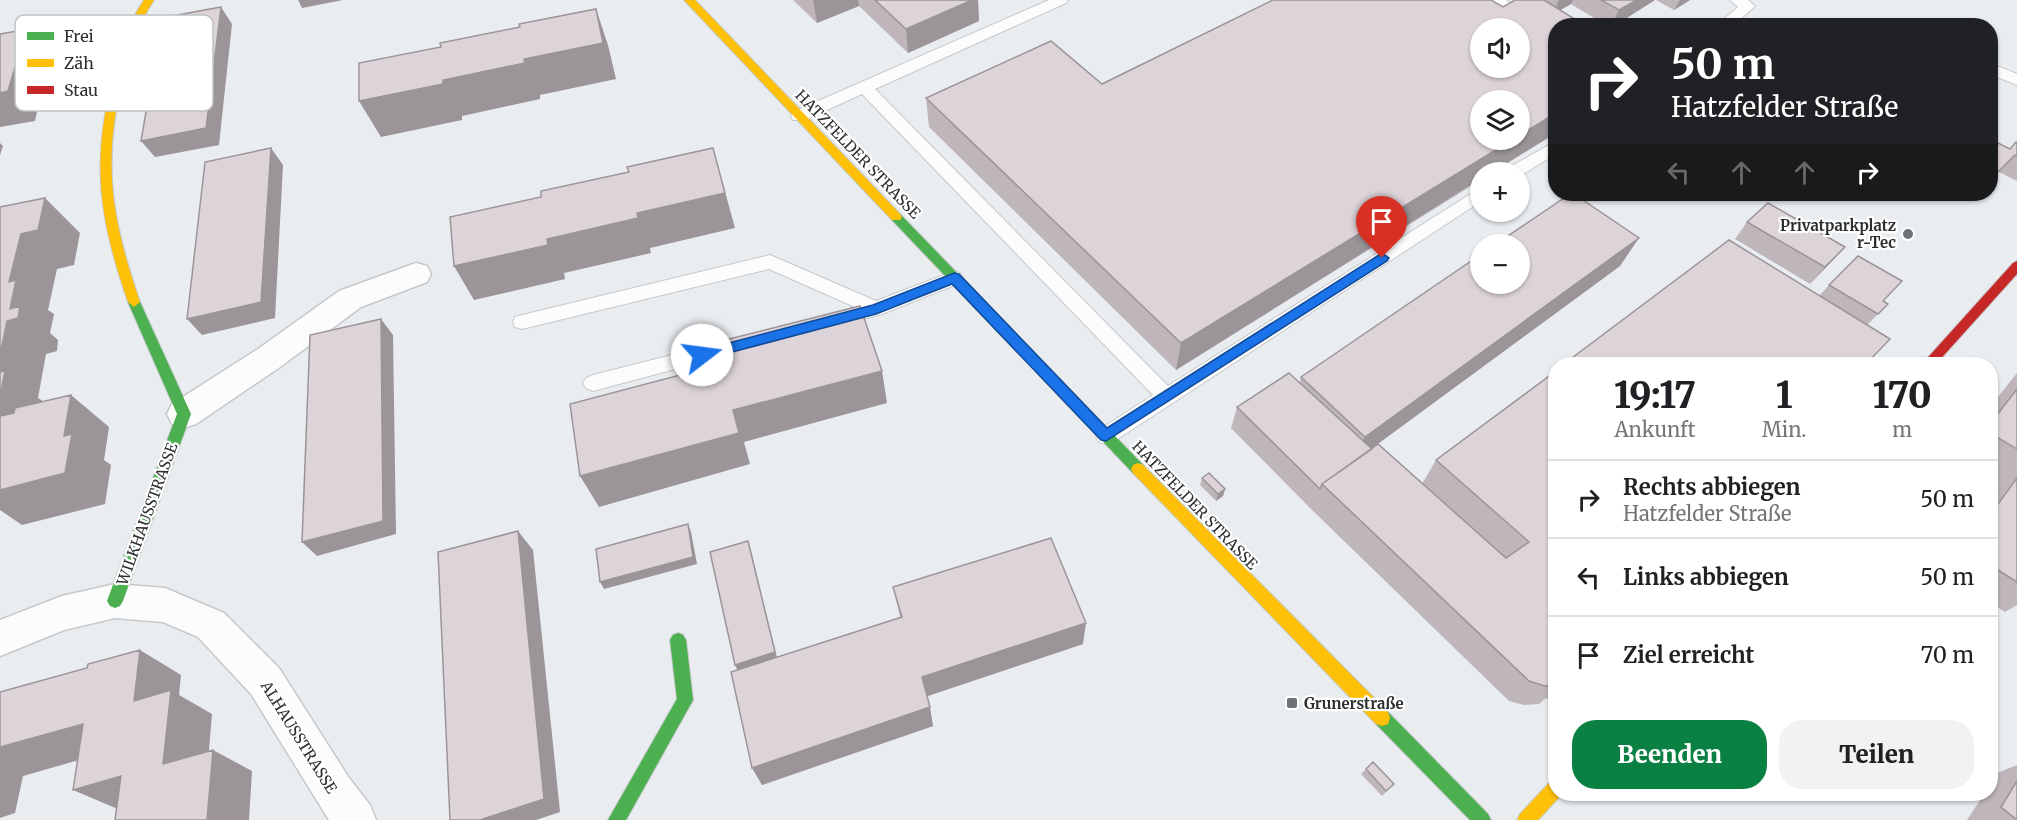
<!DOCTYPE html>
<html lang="de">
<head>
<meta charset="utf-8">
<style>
	:root { --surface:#fff; --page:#f2f2f2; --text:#202124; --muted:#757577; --line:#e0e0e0; --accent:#0b8043 }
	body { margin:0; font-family:Merriweather,serif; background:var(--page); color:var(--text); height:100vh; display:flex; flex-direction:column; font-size:22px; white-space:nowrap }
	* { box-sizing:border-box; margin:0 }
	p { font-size:20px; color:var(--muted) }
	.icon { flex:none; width:33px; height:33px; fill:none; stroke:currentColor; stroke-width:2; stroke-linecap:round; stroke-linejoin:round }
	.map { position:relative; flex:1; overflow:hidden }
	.details { position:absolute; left:1548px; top:357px; width:450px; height:444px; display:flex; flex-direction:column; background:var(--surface); border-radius:24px; box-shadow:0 2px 4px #0004 }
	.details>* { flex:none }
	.top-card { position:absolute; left:1548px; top:18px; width:450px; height:183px; border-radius:24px; box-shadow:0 2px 4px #0004; background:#202124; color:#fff; overflow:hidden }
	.buttons { position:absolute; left:1470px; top:18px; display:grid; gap:12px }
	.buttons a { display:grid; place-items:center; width:60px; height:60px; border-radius:50%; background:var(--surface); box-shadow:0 2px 4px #0004; font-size:30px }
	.pin { position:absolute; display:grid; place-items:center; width:51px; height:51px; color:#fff; margin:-62px -26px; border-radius:50% 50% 50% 0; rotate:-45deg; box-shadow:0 0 6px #0007 }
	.pin .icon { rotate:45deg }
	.me { position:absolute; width:66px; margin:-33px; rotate:75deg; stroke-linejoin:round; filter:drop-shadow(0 0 4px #0008) }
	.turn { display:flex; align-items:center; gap:21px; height:126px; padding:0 24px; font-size:27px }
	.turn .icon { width:78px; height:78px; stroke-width:2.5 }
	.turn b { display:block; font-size:42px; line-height:51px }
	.lanes { display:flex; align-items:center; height:57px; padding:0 24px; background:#0003; justify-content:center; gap:30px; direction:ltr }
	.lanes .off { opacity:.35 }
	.eta { display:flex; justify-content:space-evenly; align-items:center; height:102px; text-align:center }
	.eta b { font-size:36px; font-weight:800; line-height:42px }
	.cta { display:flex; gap:12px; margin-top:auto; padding:12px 24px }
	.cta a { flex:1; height:69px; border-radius:24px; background:var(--accent); color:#fff; font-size:24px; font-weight:800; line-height:69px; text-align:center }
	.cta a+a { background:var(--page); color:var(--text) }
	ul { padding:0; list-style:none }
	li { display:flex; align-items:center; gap:18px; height:78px; padding:0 24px; border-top:2px solid var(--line) }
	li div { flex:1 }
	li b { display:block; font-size:22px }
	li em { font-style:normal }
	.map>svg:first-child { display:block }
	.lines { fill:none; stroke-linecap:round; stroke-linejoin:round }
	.lane-casing { stroke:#c6c9cb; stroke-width:2 }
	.street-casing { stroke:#c6c9cb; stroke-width:3 }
	.fast-casing { stroke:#c6c9cb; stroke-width:2 }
	.slow-casing { stroke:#c6c9cb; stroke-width:2 }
	.jam-casing { stroke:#c6c9cb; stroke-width:2 }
	.lane { fill:#fcfcfd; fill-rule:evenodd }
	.street { fill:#fcfcfd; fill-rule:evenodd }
	.fast { fill:#4caf50; fill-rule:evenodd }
	.slow { fill:#ffc107; fill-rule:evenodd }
	.jam { fill:#c62828; fill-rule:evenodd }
	.wall { fill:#beb6bb }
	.shaded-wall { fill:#9b9498 }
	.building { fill:#ddd4d9; stroke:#9b9498; stroke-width:1.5; fill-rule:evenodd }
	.route { fill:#1a73e8; stroke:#114b97; stroke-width:1.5 }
	.poi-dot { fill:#6e7274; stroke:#fff; stroke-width:2 }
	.labels { text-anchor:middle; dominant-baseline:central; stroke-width:4.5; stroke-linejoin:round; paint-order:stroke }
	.street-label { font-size:15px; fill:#2c2f31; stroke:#fff }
	.poi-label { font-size:15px; font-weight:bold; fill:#2c2f31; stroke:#fff; text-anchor:end }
	.key { fill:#fff; stroke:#c0c1c1; stroke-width:1.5 }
	.key-label { font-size:16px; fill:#2c2f31 }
</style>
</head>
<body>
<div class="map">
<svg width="2017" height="820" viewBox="0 0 2017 820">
	<rect width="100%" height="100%" fill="#eaedf0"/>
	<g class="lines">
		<defs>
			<path id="lane" d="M1049 0H1068L1066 3 875 89 1168 386 1480 188V202L1113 442 1106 444 1099 442 1096 436 1099 430 1153 395 862 94 805 120H793L791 116 793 112Z
				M1489 0H1506L1525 14 1518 18Z
				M1730 0H1748L1755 6 1733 26H1716L1738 7Z
				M1990 63 2017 74V85L1990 74Z
				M1556 141V154L1520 176V172H1506L1508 168Z
				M770 255 876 301 954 271 960 273 963 278 960 283 882 314 838 326 832 324 829 319 832 314 855 307 769 269 522 329 515 327 513 322 515 317 522 315Z
				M743 337 750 339 752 344 750 349 593 391 586 388 583 383 586 378 593 375Z"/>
			<path id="street" d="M416 263 427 266 431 274 427 282 361 307 280 367 196 424 184 428 172 424 167 414 172 404 258 349 339 291Z
				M115 584 165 588 224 613 279 668 349 778 370 805 376 820H329L251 694 198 637 163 622 115 618 64 630 0 656V620L62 596Z"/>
			<path id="fast" d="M896 213 900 214 1143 465 1145 469 1143 473 1138 475 1133 473 892 220 890 217 892 214Z
				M134 297 140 302 191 414 123 601 120 606 115 608 110 606 107 601 177 414 128 302Z
				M678 633 683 635 686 640 693 700 626 820H608L677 699 670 640 673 635Z
				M1382 710 1388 712 1488 814 1491 820H1470L1376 724 1374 718 1376 712Z"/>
			<path id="slow" d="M144 0H154C137 25 129 52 122 81 102 165 112 221 140 302L134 307 128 302C100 221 91 165 112 81 119 52 127 25 144 0Z
				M684 0H695L900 214 902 217 900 220H892Z
				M1138 463 1143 465 1388 712 1390 718 1388 724 1382 726 1376 724 1133 473 1131 469 1133 465Z
				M1556 780V794H1562L1538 820H1517L1520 814 1550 782Z"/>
			<path id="jam" d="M2017 261V274L1936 364H1922L2013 263Z"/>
		</defs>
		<!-- lane casing -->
		<use href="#lane" class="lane-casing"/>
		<!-- street casing -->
		<use href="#street" class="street-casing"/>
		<!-- fast casing -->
		<use href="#fast" class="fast-casing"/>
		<!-- slow casing -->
		<use href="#slow" class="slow-casing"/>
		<!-- jam casing -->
		<use href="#jam" class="jam-casing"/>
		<!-- lane -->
		<use href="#lane" class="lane"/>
		<!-- street -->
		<use href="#street" class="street"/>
		<!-- fast -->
		<use href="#fast" class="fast"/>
		<!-- slow -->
		<use href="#slow" class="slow"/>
		<!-- jam -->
		<use href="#jam" class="jam"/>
	</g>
	<!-- wall -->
	<path class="wall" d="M793 0H978L979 21 908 53 859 6 817 23Z
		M1515 0H1655L1614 26H1607L1571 4 1560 10 1556 26V133L1176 370 929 127 926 98 1102 84 1503 7Z
		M1656 0H1690L1674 10Z
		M2017 143V181L1999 172 2010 149Z
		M1967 194H1978L1974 197Z
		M1747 222 1830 263 1810 284 1735 239Z
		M1620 266 1371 449 1422 484 1436 460 1556 371V695L1549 700 1546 698 1539 704 1524 705 1509 701 1311 509 1231 428 1237 407 1300 382 1301 377Z
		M1829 285 1883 301 1878 314 1867 325 1819 296Z
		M2017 373V605L2005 612 1990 602V495L1999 484 1990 479V407Z
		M1202 478 1225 489 1223 496 1216 501 1200 485Z
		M750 548 777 657 900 617 893 587 1083 644 927 696 933 726 762 785 737 670Z
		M2017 765V820H1967L1984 794H1990V783L1997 773Z
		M1366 769 1394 784 1382 796 1361 774Z"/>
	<!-- shaded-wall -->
	<path class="shaded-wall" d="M298 0H343L302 8Z
		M813 0H858L859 6 817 23Z
		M972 0H978L979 21 908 53 906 29Z
		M1559 0H1573L1571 4 1553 14Z
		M1637 0H1655L1614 26H1611L1619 10Z
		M1680 0H1690L1674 10Z
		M221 7 232 24 219 145 155 157 141 141Z
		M596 9 608 45 616 79 540 95V99L462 116V120L381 137 359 101 443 80Z
		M41 27 65 56 59 83 43 86 35 121 0 127V93L18 57Z
		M1556 113V133L1492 172H1480V179L1176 370 1181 343 1512 140H1520V135Z
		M0 143 3 146 0 155Z
		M271 148 283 165 275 318 202 335 187 319Z
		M713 148 735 228 650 248 651 253 564 273 565 279 474 300 454 266 637 213Z
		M45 198 80 233 74 265 57 269 48 310 54 314 50 333 58 340 57 351 46 354 38 398 46 403 0 420V355L10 309 9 282 21 234Z
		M1639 238 1620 266 1353 462 1365 437Z
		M1845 247 1830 263 1810 284 1825 267Z
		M381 319 393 335 396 534 317 556 302 542Z
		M882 371 887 403 744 442 750 464 599 507 580 476 733 410Z
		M71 395 109 427 104 460 111 465 105 504 22 525 0 510V482L64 436Z
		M1225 489 1223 496 1216 501 1218 494Z
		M688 524 691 532 697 564 604 589 600 582Z
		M518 531 533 550 560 812 536 820H480Z
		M748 541 750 548 777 659 738 671 735 665Z
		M1086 623 1083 644 925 697 922 677Z
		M140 650 181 675 179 695 212 714 206 785 163 764 134 701Z
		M930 707 933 726 762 785 752 768Z
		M83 724 128 746 23 776 15 813 0 818V747Z
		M213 750 252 771 249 820H207Z
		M121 776 120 810 73 790Z"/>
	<!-- building -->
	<path class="building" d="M875 0H972L906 29Z
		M1273 0H1491L1503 7 1515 0H1544L1586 26H1556V113L1520 135V100H1480V140H1512L1181 343 926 98 1051 41 1102 84ZM1480 28H1520V68H1480Z
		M1601 0H1637L1619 10Z
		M221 7 206 128 141 141 162 18Z
		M596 9 603 43 524 59 525 63 443 80V84L359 101V63L441 47 440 43 520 27 519 24Z
		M41 27 34 54 18 57 8 91 0 93V34Z
		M1990 139 2010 149 2016 142 2017 143V156L2015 155 1990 180Z
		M271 148 261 302 187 319 205 162Z
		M713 148 725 193 637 213 638 218 547 239 548 245 454 266 450 217 541 197V191L629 172 627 167Z
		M1570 194H1574L1639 238 1365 437 1301 377 1480 255V284H1520V244H1496Z
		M45 198 38 230 21 234 9 282 16 280 10 309 20 306 18 318 7 321 0 355V207Z
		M1768 203 1845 247 1825 267 1747 222Z
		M1729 240 1890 339 1866 364H1564Z
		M1858 256 1902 281 1883 301 1888 304 1878 314 1829 285Z
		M860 306 882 371 733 410 739 433 580 476 570 404 722 364 717 342Z
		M381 319 383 521 302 542 310 335Z
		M5 371 0 397V372Z
		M1556 371V685L1545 686 1529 681 1322 484 1378 444 1506 558 1529 542 1436 460Z
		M1289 373 1372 449 1322 484 1320 489 1237 407Z
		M2017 389V449L1990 433V424Z
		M71 395 64 436 72 434 65 473 0 490V416L14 413 15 408Z
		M1209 473 1225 489 1218 494 1202 478Z
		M2017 478V582L1990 565V515Z
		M688 524 693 557 600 582 596 549Z
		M518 531 544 799 480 820H450L438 552Z
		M1051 538 1086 623 922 677 930 707 752 768 731 672 902 617 893 587Z
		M748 541 775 652 735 665 710 552Z
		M140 650 134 701 171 690 163 764 213 750 207 820H115L121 776 73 790 83 724 0 747V692L87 668 88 664Z
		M1373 762 1394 784 1386 791 1366 769Z
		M2017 781V820L2001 807Z"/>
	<!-- route -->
	<path class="route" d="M1382 253 1389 258 1387 261 1106 441 1101 440 952 284 876 314 702 360 695 355 702 350 873 305 954 273 959 274 1107 428Z"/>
	<!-- markers -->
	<g class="poi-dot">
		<circle cx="1908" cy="234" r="6"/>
		<rect x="1286" y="697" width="12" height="12" rx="3"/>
	</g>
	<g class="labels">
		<!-- street labels -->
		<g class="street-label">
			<text transform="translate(858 154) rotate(46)">HATZFELDER STRASSE</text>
			<text transform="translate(1195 505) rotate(46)">HATZFELDER STRASSE</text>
			<text transform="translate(147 514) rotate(-70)">WILKHAUSSTRASSE</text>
			<text transform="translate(299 737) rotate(58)">ALHAUSSTRASSE</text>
		</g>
		<!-- poi labels -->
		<g class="poi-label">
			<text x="1896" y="225">Privatparkplatz<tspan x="1896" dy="17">r-Tec</tspan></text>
			<text x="1304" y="703" text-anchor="start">Grunerstraße</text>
		</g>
	</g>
	<!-- legend -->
	<rect x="15" y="15" width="198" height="96" rx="9" class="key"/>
	<rect x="27" y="32" width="27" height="8" fill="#4caf50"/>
	<rect x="27" y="59" width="27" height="8" fill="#ffc107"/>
	<rect x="27" y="86" width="27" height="8" fill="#c62828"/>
	<g class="key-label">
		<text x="64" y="42">Frei</text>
		<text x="64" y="69">Zäh</text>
		<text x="64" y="96">Stau</text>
	</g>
</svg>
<div class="buttons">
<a><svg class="icon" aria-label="sound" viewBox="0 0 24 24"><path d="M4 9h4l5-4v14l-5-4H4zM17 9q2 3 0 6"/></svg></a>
<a><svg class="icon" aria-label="layers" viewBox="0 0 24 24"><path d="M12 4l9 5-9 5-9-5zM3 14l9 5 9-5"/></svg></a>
<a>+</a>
<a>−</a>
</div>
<div class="pin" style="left:1382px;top:258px;background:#d93025"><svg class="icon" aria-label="arrive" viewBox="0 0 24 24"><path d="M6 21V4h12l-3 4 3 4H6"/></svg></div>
<svg class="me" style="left:702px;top:355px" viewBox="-20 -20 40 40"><circle r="19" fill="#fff"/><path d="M0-13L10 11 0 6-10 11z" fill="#1a73e8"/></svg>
<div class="top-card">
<div class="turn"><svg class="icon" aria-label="right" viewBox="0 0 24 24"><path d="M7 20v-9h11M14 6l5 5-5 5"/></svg><div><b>50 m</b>Hatzfelder Straße</div></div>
<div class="lanes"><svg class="icon off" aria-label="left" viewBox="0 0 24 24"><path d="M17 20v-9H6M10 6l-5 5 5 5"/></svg><svg class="icon off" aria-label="ahead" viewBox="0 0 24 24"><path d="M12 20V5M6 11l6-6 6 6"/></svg><svg class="icon off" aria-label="ahead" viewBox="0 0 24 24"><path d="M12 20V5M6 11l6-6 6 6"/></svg><svg class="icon" aria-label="right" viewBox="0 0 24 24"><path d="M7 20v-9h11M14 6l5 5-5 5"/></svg></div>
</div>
<section class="details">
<div class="eta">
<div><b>19:17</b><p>Ankunft</p></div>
<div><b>1</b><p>Min.</p></div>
<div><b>170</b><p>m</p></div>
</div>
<ul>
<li><svg class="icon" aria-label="right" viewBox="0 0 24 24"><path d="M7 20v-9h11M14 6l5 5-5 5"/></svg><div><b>Rechts abbiegen</b><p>Hatzfelder Straße</p></div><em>50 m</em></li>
<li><svg class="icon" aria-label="left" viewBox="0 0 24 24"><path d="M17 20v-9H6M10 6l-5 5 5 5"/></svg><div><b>Links abbiegen</b></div><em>50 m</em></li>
<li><svg class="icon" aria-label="arrive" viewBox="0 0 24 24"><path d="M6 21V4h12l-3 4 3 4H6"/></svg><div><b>Ziel erreicht</b></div><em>70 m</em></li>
</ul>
<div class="cta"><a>Beenden</a><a>Teilen</a></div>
</section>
</div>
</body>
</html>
